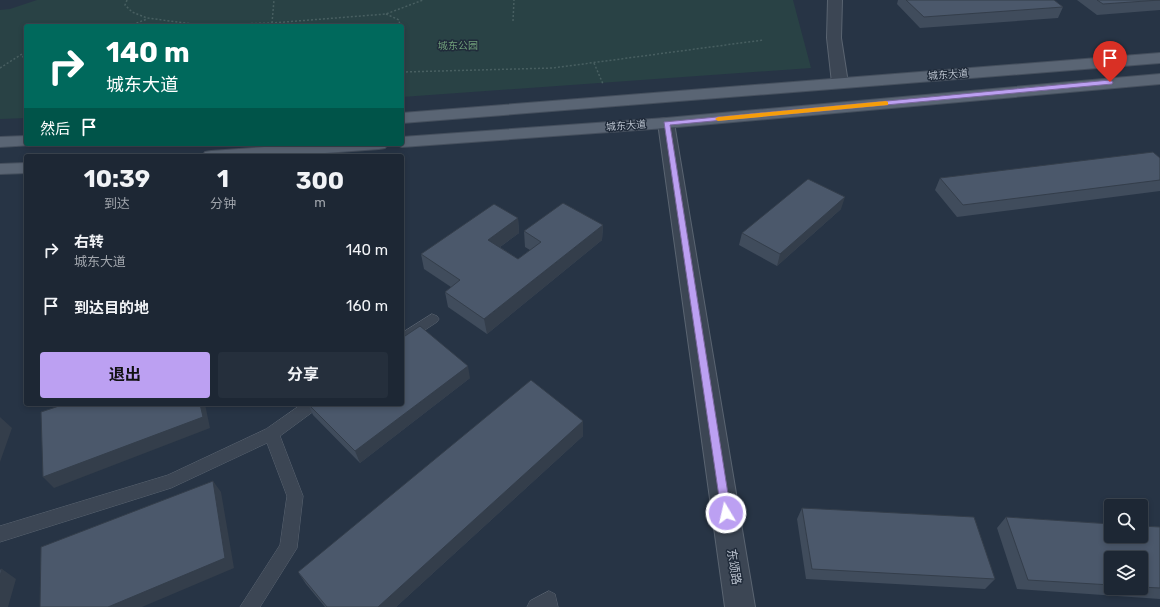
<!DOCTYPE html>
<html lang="zh">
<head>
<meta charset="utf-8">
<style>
	:root { --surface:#1d2734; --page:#252f3c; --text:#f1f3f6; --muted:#a0a5ac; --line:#3b444f; --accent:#bca0f2 }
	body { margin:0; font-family:Rubik,"Noto Sans SC",sans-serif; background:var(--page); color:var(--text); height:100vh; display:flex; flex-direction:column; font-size:15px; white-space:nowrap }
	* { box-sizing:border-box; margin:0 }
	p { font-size:13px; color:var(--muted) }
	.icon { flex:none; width:22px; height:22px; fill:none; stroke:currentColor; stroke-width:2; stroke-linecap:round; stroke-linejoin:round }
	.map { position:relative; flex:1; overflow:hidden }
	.panel { position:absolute; left:24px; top:154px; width:380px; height:252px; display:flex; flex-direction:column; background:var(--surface); border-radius:4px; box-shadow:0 2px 6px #0003,0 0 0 1px var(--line) }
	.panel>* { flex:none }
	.guide { position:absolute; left:24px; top:24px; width:380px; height:122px; border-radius:4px; box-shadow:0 2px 6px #0003,0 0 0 1px var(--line); background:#00695c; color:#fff; overflow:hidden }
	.fabs { position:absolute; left:1104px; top:499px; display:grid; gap:8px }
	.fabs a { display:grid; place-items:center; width:44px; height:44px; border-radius:4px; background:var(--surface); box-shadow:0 2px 6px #0003,0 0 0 1px var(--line); font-size:20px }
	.pin { position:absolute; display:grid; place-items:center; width:34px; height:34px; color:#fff; margin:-41px -17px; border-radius:50% 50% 50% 0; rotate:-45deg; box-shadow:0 0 4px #0007 }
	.pin .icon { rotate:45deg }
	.me { position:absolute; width:44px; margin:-22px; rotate:351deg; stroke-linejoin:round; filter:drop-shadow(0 0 3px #0008) }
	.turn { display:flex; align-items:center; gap:14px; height:84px; padding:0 16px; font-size:18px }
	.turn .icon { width:52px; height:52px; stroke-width:2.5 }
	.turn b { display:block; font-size:28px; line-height:34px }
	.then { display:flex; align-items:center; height:38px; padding:0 16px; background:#0003; gap:8px; font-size:15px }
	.eta { display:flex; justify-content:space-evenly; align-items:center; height:68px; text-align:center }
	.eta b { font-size:24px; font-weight:700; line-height:28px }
	.button { display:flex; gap:8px; margin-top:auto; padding:8px 16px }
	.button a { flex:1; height:46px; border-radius:4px; background:var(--accent); color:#111; font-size:16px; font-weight:700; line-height:46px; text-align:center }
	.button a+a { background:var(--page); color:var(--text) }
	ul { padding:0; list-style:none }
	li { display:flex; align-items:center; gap:12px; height:56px; padding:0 16px }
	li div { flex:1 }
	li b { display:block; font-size:15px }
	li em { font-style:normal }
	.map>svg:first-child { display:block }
	.green { fill:#294245 }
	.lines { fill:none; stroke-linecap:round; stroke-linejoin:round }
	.service-casing { stroke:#5a6471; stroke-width:1 }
	.minor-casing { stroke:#5a6471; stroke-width:2 }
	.tertiary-casing { stroke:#5a6471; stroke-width:2 }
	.primary-casing { stroke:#454f5d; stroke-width:2 }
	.path { stroke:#485f61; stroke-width:1.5; stroke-dasharray:2 2; stroke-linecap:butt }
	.service { fill:#3c4654; fill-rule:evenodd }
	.minor { fill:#3c4654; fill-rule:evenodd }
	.tertiary { fill:#3c4654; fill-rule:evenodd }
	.primary { fill:#5a6574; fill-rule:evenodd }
	.wall { fill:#404c5c; fill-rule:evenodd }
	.shaded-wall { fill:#343e4b }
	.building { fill:#4b586b; stroke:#343e4b }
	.route { fill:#bca0f2; stroke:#7a689d }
	.slow { fill:#f59e0b }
	.labels { text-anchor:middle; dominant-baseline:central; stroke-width:3; stroke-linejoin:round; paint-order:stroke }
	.far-park-label { font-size:10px; fill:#709f7a; stroke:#202b3a }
	.far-street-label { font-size:10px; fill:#b9c1cd; stroke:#202b3a }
	.street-label { font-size:12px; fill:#b9c1cd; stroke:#202b3a }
</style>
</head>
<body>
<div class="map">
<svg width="1160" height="607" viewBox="0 0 1160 607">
	<rect width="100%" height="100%" fill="#273445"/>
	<!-- green -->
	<path class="green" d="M37 0H793L811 68 402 97V26H26V118L0 119V10L10 9Z"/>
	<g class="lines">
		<defs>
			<path id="service" d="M432 314 437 316 439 319 437 322 402 345V333Z
				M302 404H320L318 408 280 436 303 496 297 548 260 607H240L280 545 287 496 267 443 171 488 0 542V526L168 475 266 429Z
				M549 591 555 594 558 607H527L530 601Z"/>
			<path id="minor" d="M828 0H842L841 38 848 83 846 86H834L832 83 827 38Z"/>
			<path id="tertiary" d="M666 118 672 119 674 123 755 607H725L658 123 660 119Z"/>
			<path id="primary" d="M1160 53V63L402 123V113Z
				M1160 74V84L666 128 402 147 395 144H402V137L666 118Z
				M26 136V144L32 145 0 147V137Z
				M305 144H388L385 148 379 149 285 156H202L205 152 211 151Z
				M26 163V173L0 174V164Z"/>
		</defs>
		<!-- service casing -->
		<use href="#service" class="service-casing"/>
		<!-- minor casing -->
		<use href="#minor" class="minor-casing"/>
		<!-- tertiary casing -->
		<use href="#tertiary" class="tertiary-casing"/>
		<!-- primary casing -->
		<use href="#primary" class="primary-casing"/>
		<!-- path -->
		<path class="path" d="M127 0 125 5 132 12 147 18 201 25 272 23 386 14 423 0
			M386 14 399 20 400 26
			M513 21 514 0
			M272 23 274 0
			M129 26 147 19
			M594 63 603 84
			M0 68 22 54 26 64
			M402 72 553 68 763 40"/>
		<!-- service -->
		<use href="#service" class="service"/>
		<!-- minor -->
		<use href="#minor" class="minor"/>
		<!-- tertiary -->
		<use href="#tertiary" class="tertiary"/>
		<!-- primary -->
		<use href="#primary" class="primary"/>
	</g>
	<!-- wall -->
	<path class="wall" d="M898 0H1054L1063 7 1058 18 920 28 897 4Z
		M1077 0H1160V10L1097 15Z
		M1160 158V191L957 217 935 190 940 178Z
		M841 209 777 266 739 245 742 233Z
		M518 218 519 233 500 247 518 259 530 250 525 247 524 231 603 225 602 240 487 334 448 307 445 292 451 287 424 269 421 254Z
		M470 378 360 463 313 415 308 404Z
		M583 421V436L396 607H325L306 584 298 572Z
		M802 508 995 579 985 589 806 579 797 519Z
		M1006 517 1160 527V599L1017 589 997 528ZM1111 558H1141V588H1111Z"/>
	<!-- shaded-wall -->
	<path class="shaded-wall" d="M845 197 841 209 777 266 780 254Z
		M518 218 519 233 489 255 488 240Z
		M603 225 602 240 487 334 484 319Z
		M468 366 470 378 360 463 355 451Z
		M200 404H205L210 428 54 488 43 477Z
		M0 417 12 428 0 462Z
		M583 421V436L396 607H378Z
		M213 481 221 492 234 568 142 607H108Z
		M2 569 16 579 8 607H0V576Z"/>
	<!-- building -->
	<path class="building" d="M906 0H1054L1063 7 924 17Z
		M1097 0H1160L1103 4Z
		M1153 152 1160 158V180L963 205 940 178Z
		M808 179 845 197 780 254 742 233Z
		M563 203 603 225 484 319 445 292 460 280 421 254 494 204 518 218 488 240 518 259 541 242 524 231Z
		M420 326 468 366 355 451 308 404H402V338Z
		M531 380 583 421 378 607H327L298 572Z
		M65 404H200L203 417 43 477 41 412Z
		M213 481 225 558 108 607H40L41 547Z
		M802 508 974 517 995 579 812 569Z
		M1006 517 1111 524V536H1141V526L1160 527V588L1141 587V558H1111V585L1028 580Z
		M2 569 0 576V570Z"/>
	<!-- route -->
	<path class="route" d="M1110 80 1113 82 1112 84 670 125 731 513 730 517 726 519 722 517 664 122Z"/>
	<!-- slow -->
	<path class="slow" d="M886 101 888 102V105L718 121 715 119 718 117Z"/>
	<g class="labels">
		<!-- far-park labels -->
		<g class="far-park-label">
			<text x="458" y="46">城东公园</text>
		</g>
		<!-- far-street labels -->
		<g class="far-street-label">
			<text transform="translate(948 75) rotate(-4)">城东大道</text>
			<text transform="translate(626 126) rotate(-4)">城东大道</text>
		</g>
		<!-- street labels -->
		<g class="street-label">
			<text transform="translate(734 567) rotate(81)">东颂路</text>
		</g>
	</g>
</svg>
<div class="fabs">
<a><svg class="icon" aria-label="search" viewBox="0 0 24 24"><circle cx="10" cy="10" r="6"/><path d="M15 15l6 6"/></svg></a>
<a><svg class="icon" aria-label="layers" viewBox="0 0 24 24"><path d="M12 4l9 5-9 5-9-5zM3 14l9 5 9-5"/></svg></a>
</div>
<div class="pin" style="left:1110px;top:82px;background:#d93025"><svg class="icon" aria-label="arrive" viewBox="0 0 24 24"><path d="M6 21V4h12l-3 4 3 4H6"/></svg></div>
<svg class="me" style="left:726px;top:513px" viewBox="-20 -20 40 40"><circle r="17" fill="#bca0f2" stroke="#fff" stroke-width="3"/><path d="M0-11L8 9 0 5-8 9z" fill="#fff"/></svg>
<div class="guide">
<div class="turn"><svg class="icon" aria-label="right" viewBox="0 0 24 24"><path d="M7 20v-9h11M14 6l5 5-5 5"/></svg><div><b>140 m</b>城东大道</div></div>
<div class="then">然后<svg class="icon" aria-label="arrive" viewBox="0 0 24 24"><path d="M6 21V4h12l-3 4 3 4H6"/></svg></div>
</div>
<section class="panel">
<div class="eta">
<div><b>10:39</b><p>到达</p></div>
<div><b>1</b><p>分钟</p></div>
<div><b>300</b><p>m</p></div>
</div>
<ul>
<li><svg class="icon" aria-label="right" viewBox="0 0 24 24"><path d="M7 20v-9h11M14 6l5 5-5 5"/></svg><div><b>右转</b><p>城东大道</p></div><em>140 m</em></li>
<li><svg class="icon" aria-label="arrive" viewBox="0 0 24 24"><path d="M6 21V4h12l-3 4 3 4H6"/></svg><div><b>到达目的地</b></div><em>160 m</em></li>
</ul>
<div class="button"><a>退出</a><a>分享</a></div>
</section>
</div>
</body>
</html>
